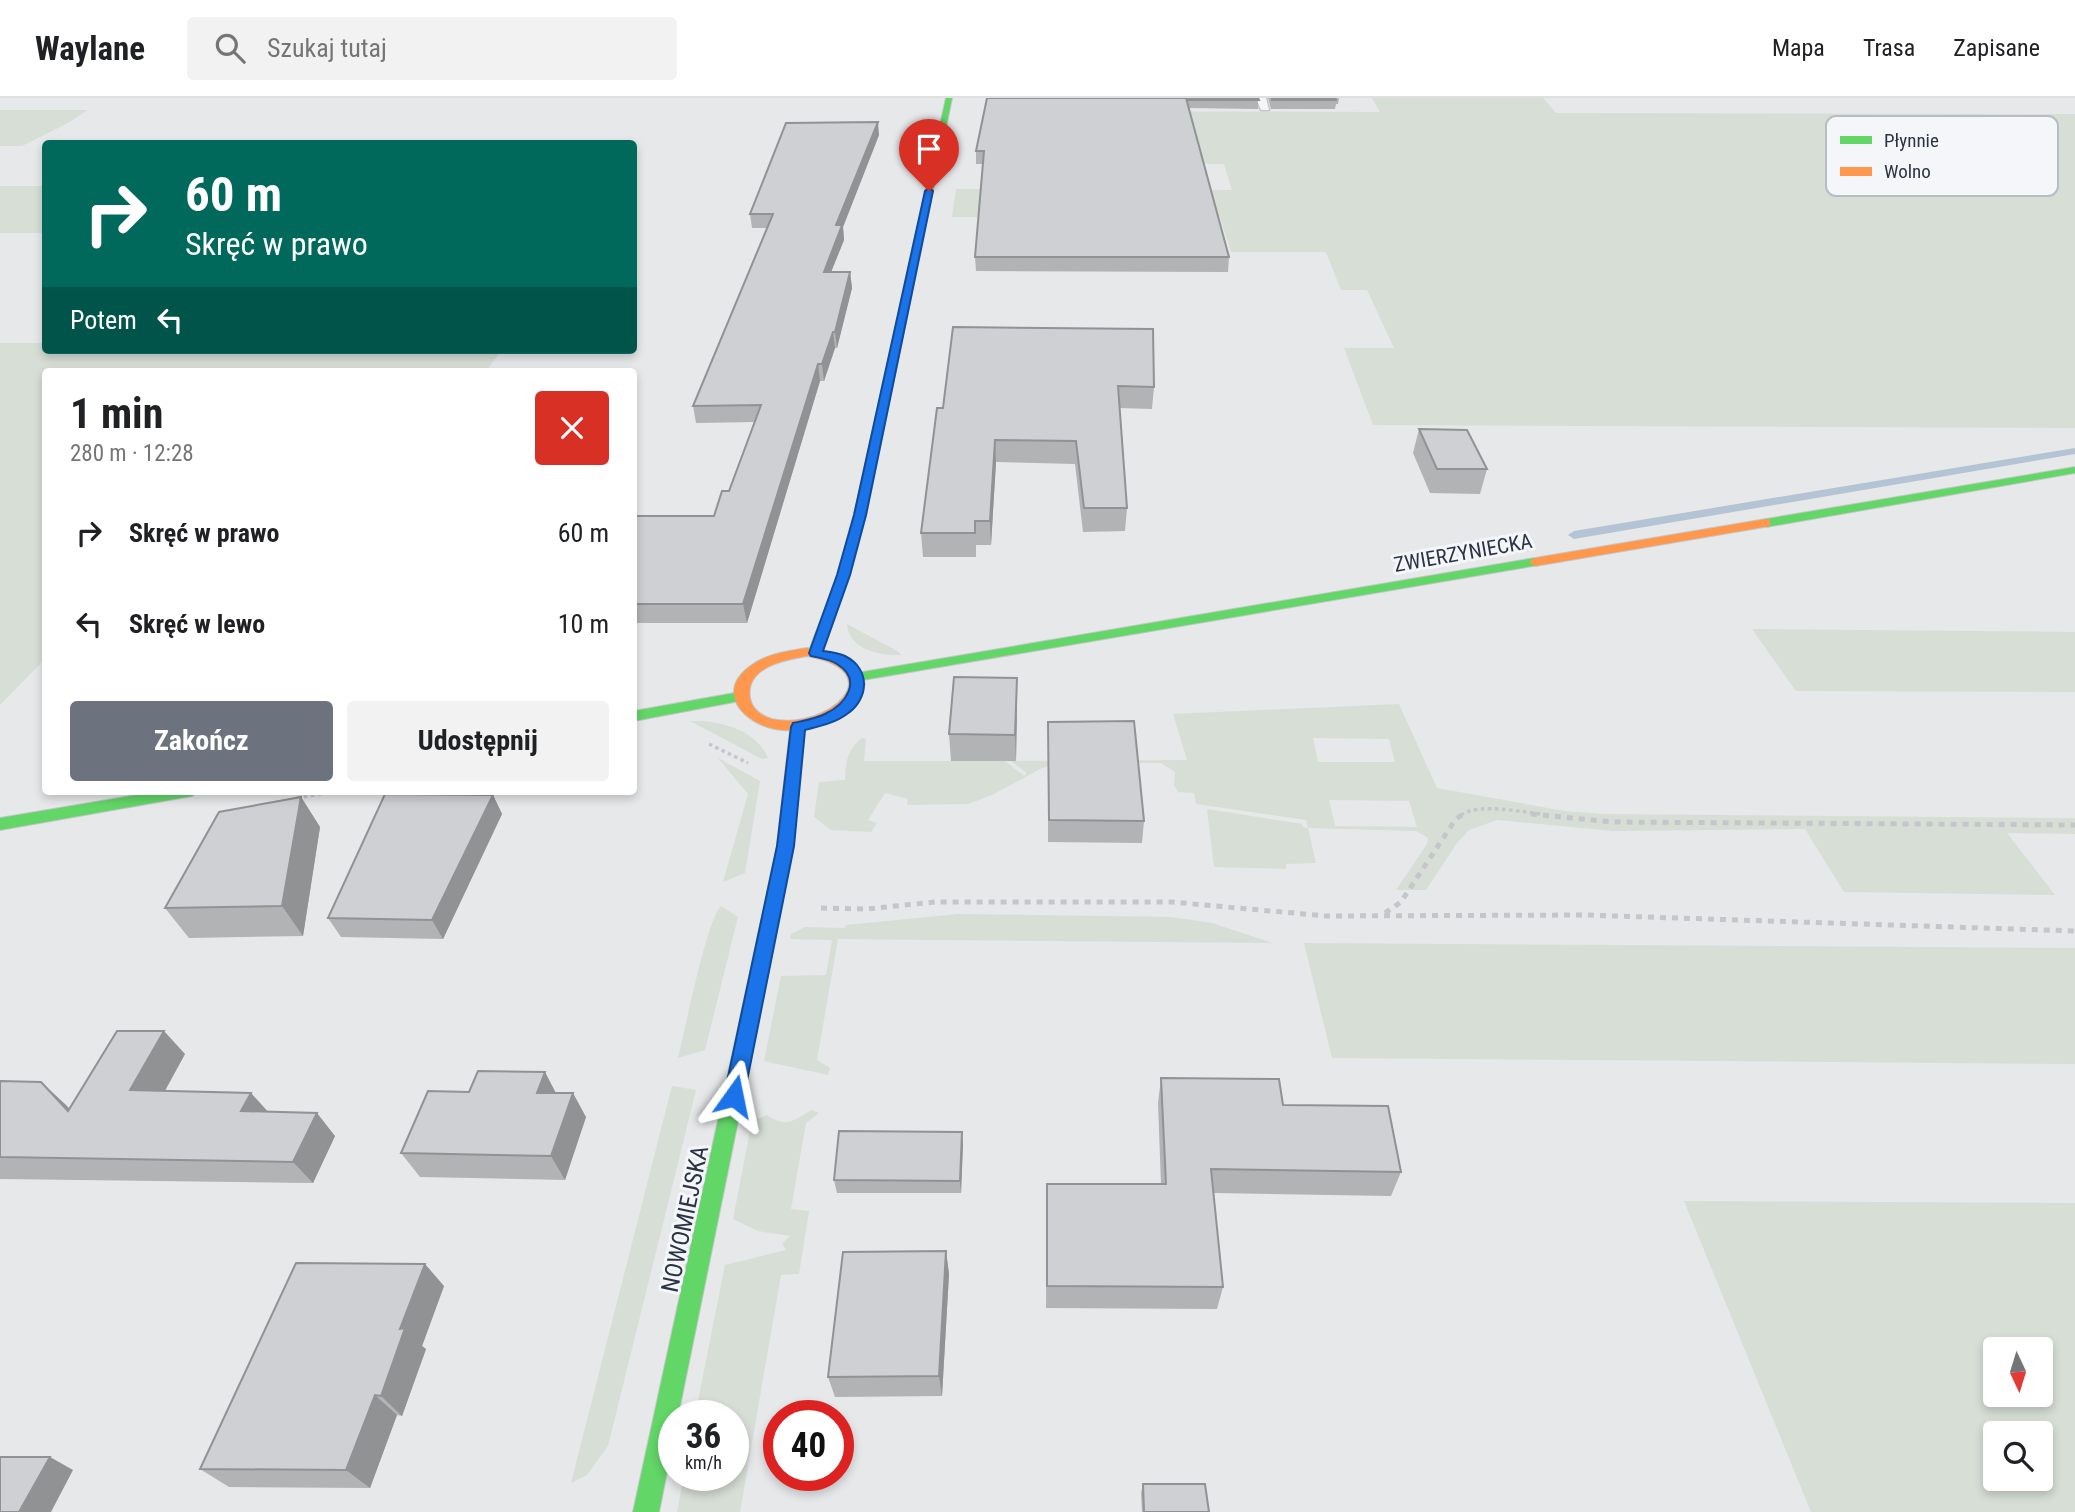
<!DOCTYPE html>
<html lang="pl">
<head>
<meta charset="utf-8">
<style>
	:root { --surface:#fff; --page:#f2f2f2; --text:#202124; --muted:#757577; --line:#e0e0e0; --accent:#6c737f }
	body { margin:0; font-family:"Roboto Condensed",sans-serif; background:var(--page); color:var(--text); height:100vh; display:flex; flex-direction:column; font-size:26px; white-space:nowrap }
	* { box-sizing:border-box; margin:0 }
	p { font-size:23px; color:var(--muted) }
	.icon { flex:none; width:38px; height:38px; fill:none; stroke:currentColor; stroke-width:2; stroke-linecap:round; stroke-linejoin:round }
	.map { position:relative; flex:1; overflow:hidden }
	.side { position:absolute; left:42px; top:270px; width:595px; height:427px; display:flex; flex-direction:column; background:var(--surface); border-radius:7px; box-shadow:0 4px 10px #0003 }
	.side>* { flex:none }
	.banner { position:absolute; left:42px; top:42px; width:595px; height:214px; border-radius:7px; box-shadow:0 4px 10px #0003; background:#00695c; color:#fff; overflow:hidden }
	.needle { width:46px; rotate:176deg }
	.tools { position:absolute; left:1983px; top:1239px; display:grid; gap:14px }
	.tools a { display:grid; place-items:center; width:70px; height:70px; border-radius:7px; background:var(--surface); box-shadow:0 4px 10px #0003; font-size:35px }
	.speed { position:absolute; left:658px; top:1302px; display:flex; gap:14px; font-size:35px; font-weight:700; text-align:center }
	.speed>* { display:grid; place-content:center; width:91px; height:91px; border-radius:50%; background:var(--surface); box-shadow:0 4px 10px #0003; line-height:1 }
	.speed small { font-size:18px; font-weight:400 }
	.speed .limit { border:10px solid #d22; background:#fff; color:#111 }
	.pin { position:absolute; display:grid; place-items:center; width:60px; height:60px; color:#fff; margin:-72px -30px; border-radius:50% 50% 50% 0; rotate:-45deg; box-shadow:0 0 7px #0007 }
	.pin .icon { rotate:45deg }
	.me { position:absolute; width:77px; margin:-38px; rotate:12deg; stroke-linejoin:round; filter:drop-shadow(0 0 5px #0008) }
	.turn { display:flex; align-items:center; gap:24px; height:147px; padding:0 28px; font-size:32px }
	.turn .icon { width:91px; height:91px; stroke-width:2.5 }
	.turn b { display:block; font-size:49px; line-height:60px }
	.then { display:flex; align-items:center; height:66px; padding:0 28px; background:#0003; gap:14px; font-size:26px }
	.round { display:grid; place-items:center; flex:none; width:74px; height:74px; border-radius:7px; background:var(--page) }
	.overview { display:flex; align-items:center; justify-content:space-between; height:119px; padding:0 28px }
	h1 { font-size:42px; font-weight:700; line-height:52px }
	.cta { display:flex; gap:14px; margin-top:auto; padding:14px 28px }
	.cta a { flex:1; height:80px; border-radius:7px; background:var(--accent); color:#fff; font-size:28px; font-weight:700; line-height:80px; text-align:center }
	.cta a+a { background:var(--page); color:var(--text) }
	ul { padding:0; list-style:none }
	li { display:flex; align-items:center; gap:21px; height:91px; padding:0 28px }
	li div { flex:1 }
	li b { display:block; font-size:26px }
	li em { font-style:normal }
	header { display:flex; align-items:center; gap:42px; box-sizing:border-box; height:98px; padding:0 35px; background:var(--surface); border-bottom:2px solid var(--line) }
	header strong { font-size:33px }
	nav { display:flex; gap:38px; margin-inline-start:auto; font-size:24px }
	.search { width:490px; height:63px; background:var(--page); display:flex; align-items:center; gap:18px; box-sizing:border-box; padding:0 24px; border-radius:7px; color:var(--muted); font-size:26px }
	.map>svg:first-child { display:block }
	.green { fill:#d6ded6; fill-rule:evenodd }
	.lines { fill:none; stroke-linecap:round; stroke-linejoin:round }
	.stream { fill:#b4c4d5; fill-rule:evenodd }
	.lane-casing { stroke:#c4c6c8; stroke-width:3 }
	.fast-casing { stroke:#c4c6c8; stroke-width:2 }
	.slow-casing { stroke:#c4c6c8; stroke-width:2 }
	.path-far1 { stroke:#c5c6ca; stroke-width:3.5; stroke-dasharray:3.5 3.5; stroke-linecap:butt }
	.path { stroke:#c5c6ca; stroke-width:5; stroke-dasharray:6 6; stroke-linecap:butt }
	.lane { fill:#f5f6f7; fill-rule:evenodd }
	.fast { fill:#63d668; fill-rule:evenodd }
	.slow { fill:#ff974d; fill-rule:evenodd }
	.wall { fill:#b1b3b5 }
	.shaded-wall { fill:#909294 }
	.building { fill:#ced0d3; stroke:#909294; stroke-width:2 }
	.route { fill:#1a73e8; stroke:#114b97; stroke-width:2 }
	.labels { text-anchor:middle; dominant-baseline:central; stroke-width:6; stroke-linejoin:round; paint-order:stroke }
	.street-label { font-size:21px; fill:#2b3445; stroke:#f4f6f9 }
	.near-street-label { font-size:24px; fill:#2b3445; stroke:#f4f6f9 }
	.key { fill:#f4f6f9; stroke:#b8bcc3; stroke-width:2 }
	.key-label { font-size:19px; fill:#2b3445 }
</style>
</head>
<body>
<header>
<strong>Waylane</strong>
<div class="search"><svg class="icon" aria-label="search" viewBox="0 0 24 24"><circle cx="10" cy="10" r="6"/><path d="M15 15l6 6"/></svg>Szukaj tutaj</div>
<nav><a>Mapa</a><a>Trasa</a><a>Zapisane</a></nav>
</header>
<div class="map">
<svg width="2075" height="1414" viewBox="0 0 2075 1414">
	<rect width="100%" height="100%" fill="#e6e8ea"/>
	<!-- green -->
	<path class="green" d="M1372 0H1543L1556 15 2075 16V330L1373 327 1344 250H1394L1367 192H1341L1326 154H1231L1220 119H952L956 91 1232 92 1224 66 1096 65 1089 13 1380 14Z
		M0 12H88L68 25 22 48H0Z
		M0 88H45V135H0Z
		M0 245H45L46 252H502L486 273H46L45 561 0 607Z
		M847 526 899 554 901 557C878 558 849 551 847 526Z
		M1752 531 2075 534V594L1796 593Z
		M1399 606 1437 690 1564 713 1603 716 2075 720V736L2007 735 2055 797 1844 794 1805 731 1613 733 1497 722 1469 732 1457 745 1426 792H1396L1427 746 1428 740 1416 733 1308 730 1306 722 1196 706 1194 695 1178 694 1174 687 1175 674 1161 665H1067L1042 670 992 697 968 706 907 707 908 701 885 695 868 722 877 725 871 734 831 732 814 719 819 684 845 682C846 663 847 652 862 640L866 641 864 663H1005L1024 678 1027 675 1011 663 1187 662 1173 616ZM1313 640 1389 641 1395 664H1318ZM1329 702 1409 703 1417 729 1335 728Z
		M690 623C719 622 756 631 768 660L762 661Z
		M718 660 760 683 745 775 723 784 748 696Z
		M1207 711 1302 726V729L1308 730 1316 765 1286 766V771L1214 769Z
		M721 808 738 819 705 952 678 960C685 932 706 824 721 808Z
		M958 816 1171 819 1212 825 1273 845 838 841 817 962 830 970 828 977 764 963 781 878 826 877 832 842 790 841 791 836 805 829 845 830 846 827Z
		M1304 845 2075 850V966L1332 960Z
		M672 988 696 992 608 1348 587 1377 571 1385Z
		M812 1012 819 1015 806 1025 791 1111 809 1113 799 1176 781 1177 740 1414H677L684 1377H733V1318H695L725 1167 786 1152 782 1146 790 1138 758 1133 733 1121 752 1023 767 1017C787 1031 793 1022 812 1012Z
		M1684 1103 2075 1105V1414H1811ZM1995 1251H2040V1297H1995ZM2040 1335V1381H1995V1335Z"/>
	<g class="lines">
		<!-- stream -->
		<path class="stream" d="M2075 350V356L1574 441 1568 437 1574 433Z"/>
		<defs>
			<path id="lane" d="M1256 0H1266L1269 12H1261Z"/>
			<path id="fast" d="M946 0H952L866 417 850 477 822 555 815 559 808 555 838 477 854 417Z
				M2075 369V375L1766 429 1760 425 1766 421Z
				M1535 460 1541 464 1539 467 857 583 850 579 857 575Z
				M740 594 747 599 745 602 634 623V613Z
				M160 693H200L192 698 0 732V720Z
				M762 854 768 856 771 861 678 1318H674V1339L659 1414H633L753 861 756 856Z"/>
			<path id="slow" d="M1766 421 1770 422V428L1535 468 1529 464 1535 460Z
				M807 550C834 555 855 558 865 586 855 614 832 624 805 631L793 749 771 861 768 866 762 868 756 866 753 861 777 749 790 632C755 635 710 599 749 569 765 556 788 553 807 550ZM807 558C894 574 827 633 772 621 762 618 752 612 750 600 745 569 784 562 807 558Z"/>
		</defs>
		<!-- lane casing -->
		<use href="#lane" class="lane-casing"/>
		<!-- fast casing -->
		<use href="#fast" class="fast-casing"/>
		<!-- slow casing -->
		<use href="#slow" class="slow-casing"/>
		<!-- path-far1 -->
		<path class="path-far1" d="M709 646 748 665
			M297 700 337 693
			M1461 717C1479 704 1527 715 1549 717"/>
		<!-- path -->
		<path class="path" d="M1531 716 1613 724 2075 727
			M821 810 867 811 935 804H1172L1326 818 1585 817 2075 833
			M1385 815 1401 804 1455 722 1463 716"/>
		<!-- lane -->
		<use href="#lane" class="lane"/>
		<!-- fast -->
		<use href="#fast" class="fast"/>
		<!-- slow -->
		<use href="#slow" class="slow"/>
	</g>
	<!-- wall -->
	<path class="wall" d="M987 0H1258V11L1188 10 1229 159 1228 174 976 173 975 159 983 66H976V53Z
		M1268 0H1339L1338 6H1336L1335 11H1271Z
		M879 37 843 129 844 142 831 174H850L852 190 837 250H835L824 283H820L747 525H634V418H714L729 393 755 324 696 325 693 308 767 130H752L750 116Z
		M953 229 1154 289 1152 311 1120 310 1127 410 1125 433 1083 434 1075 366 996 364 991 447H976V459H923L921 435 943 310Z
		M1419 331 1487 371 1480 396 1430 395 1413 355Z
		M1017 606 1016 663H951L949 636Z
		M1048 624 1144 723 1142 745 1048 744Z
		M493 697 502 716 443 841 341 839 328 820Z
		M301 699 320 729 303 838 189 840 165 810Z
		M185 956 165 993 268 1014 335 1038 313 1085 0 1081V983L41 984 69 1011Z
		M1161 980 1283 1007 1401 1074 1391 1098 1213 1095 1223 1189 1217 1211 1046 1210 1047 1086H1161L1158 1005Z
		M556 995 586 1019 565 1082 420 1079 401 1055Z
		M963 1046 961 1095H837L834 1082Z
		M946 1153 949 1176 942 1298 835 1299 828 1279Z
		M444 1188 422 1248 426 1251 402 1318 397 1317 370 1390 229 1389 200 1371Z
		M1143 1386 1209 1414H1142L1141 1395Z"/>
	<!-- shaded-wall -->
	<path class="shaded-wall" d="M878 24 879 37 843 129 844 142 825 189 824 174 836 127Z
		M850 174 852 190 837 250 835 234Z
		M833 234 835 250 824 283 822 266Z
		M818 266 820 283 747 525 743 506Z
		M995 342 996 364 991 447 990 423Z
		M1017 580V606L1016 663 1015 637Z
		M493 697 502 716 443 841 432 822Z
		M301 699 320 729 303 838 282 808Z
		M164 933 185 956 153 1014 130 992Z
		M545 974 558 999 537 995Z
		M41 984 65 1006 93 1035 68 1013Z
		M251 995 271 1017 241 1013Z
		M573 995 586 1019 565 1082 551 1058Z
		M317 1015 335 1038 313 1085 293 1064Z
		M962 1034 963 1046 961 1095 960 1083Z
		M946 1153 949 1176 942 1298 939 1278Z
		M425 1166 444 1188 422 1248 426 1251 402 1318 381 1298 400 1231Z
		M375 1297 397 1317 370 1390 346 1372Z
		M50 1359 73 1372 51 1414H19Z"/>
	<!-- building -->
	<path class="building" d="M987 0H1186L1229 159H975L984 53H976Z
		M1187 0H1258L1259 2H1188Z
		M1272 0H1335L1336 2H1272Z
		M878 24 836 127H842L824 174H850L835 234H833L822 266H818L743 506H634V418H714L722 393H729L761 307 693 308 773 116H750L786 25Z
		M953 229 1153 231 1154 289 1118 288 1127 410H1084L1076 343 995 342 990 423H975V435H921L937 310H943Z
		M1419 331 1467 332 1487 371H1437Z
		M954 579 1017 580 1015 637 949 636Z
		M1134 623 1144 723 1049 722 1048 624Z
		M385 696 493 697 432 822 328 820Z
		M301 699 282 808 165 810 219 714Z
		M117 933H164L130 992 251 995 241 1013 317 1015 293 1064 0 1059V983L41 984 68 1013Z
		M478 973 545 974 537 995H573L551 1058 401 1055 428 993 469 994Z
		M1161 980 1279 981 1283 1007 1388 1008 1401 1074 1211 1071 1223 1189 1047 1188V1086H1166Z
		M839 1033 962 1034 960 1083 834 1082Z
		M946 1153 939 1278 828 1279 843 1154Z
		M296 1165 425 1166 400 1231 405 1230 381 1298 375 1297 346 1372 200 1371Z
		M0 1359H50L19 1414H0Z
		M1143 1386H1205L1209 1414H1144Z"/>
	<!-- route -->
	<path class="route" d="M929 90 933 93 866 417 850 477 823 553C830 554 839 555 845 558 871 571 869 601 847 616 835 625 820 628 805 632L794 748 744 998 741 1004 734 1006 727 1004 724 998 777 748 791 629 793 625C803 623 815 621 825 616 846 606 863 582 837 566 830 561 819 560 811 558L809 555 837 477 854 417 925 93Z"/>
	<g class="labels">
		<!-- street labels -->
		<g class="street-label">
			<text transform="translate(1463 455) rotate(-10)">ZWIERZYNIECKA</text>
		</g>
		<!-- near-street labels -->
		<g class="near-street-label">
			<text transform="translate(685 1121) rotate(-78)">NOWOMIEJSKA</text>
		</g>
	</g>
	<!-- legend -->
	<rect x="1826" y="18" width="232" height="80" rx="10" class="key"/>
	<rect x="1840" y="38" width="32" height="8" fill="#63d668"/>
	<rect x="1840" y="69" width="32" height="9" fill="#ff974d"/>
	<g class="key-label">
		<text x="1884" y="49">Płynnie</text>
		<text x="1884" y="80">Wolno</text>
	</g>
</svg>
<div class="tools">
<a><svg class="needle" viewBox="-14 -14 28 28"><path d="M0-13l5 13h-10z" fill="#e53935"/><path d="M0 13l5-13h-10z" fill="#757577"/></svg></a>
<a><svg class="icon" aria-label="search" viewBox="0 0 24 24"><circle cx="10" cy="10" r="6"/><path d="M15 15l6 6"/></svg></a>
</div>
<div class="speed"><div>36<small>km/h</small></div><div class="limit">40</div></div>
<div class="pin" style="left:929px;top:93px;background:#d93025"><svg class="icon" aria-label="arrive" viewBox="0 0 24 24"><path d="M6 21V4h12l-3 4 3 4H6"/></svg></div>
<svg class="me" style="left:734px;top:998px" viewBox="-20 -20 40 40"><path d="M0-17L14 15 0 8-14 15z" fill="#1a73e8" stroke="#fff" stroke-width="4"/></svg>
<div class="banner">
<div class="turn"><svg class="icon" aria-label="right" viewBox="0 0 24 24"><path d="M7 20v-9h11M14 6l5 5-5 5"/></svg><div><b>60 m</b>Skręć w prawo</div></div>
<div class="then">Potem<svg class="icon" aria-label="left" viewBox="0 0 24 24"><path d="M17 20v-9H6M10 6l-5 5 5 5"/></svg></div>
</div>
<section class="side">
<div class="overview"><div><h1>1 min</h1><p>280 m · 12:28</p></div><a class="round" style="background:#d93025;color:#fff"><svg class="icon" aria-label="close" viewBox="0 0 24 24"><path d="M6 6l12 12M18 6L6 18"/></svg></a></div>
<ul>
<li><svg class="icon" aria-label="right" viewBox="0 0 24 24"><path d="M7 20v-9h11M14 6l5 5-5 5"/></svg><div><b>Skręć w prawo</b></div><em>60 m</em></li>
<li><svg class="icon" aria-label="left" viewBox="0 0 24 24"><path d="M17 20v-9H6M10 6l-5 5 5 5"/></svg><div><b>Skręć w lewo</b></div><em>10 m</em></li>
</ul>
<div class="cta"><a>Zakończ</a><a>Udostępnij</a></div>
</section>
</div>
</body>
</html>
